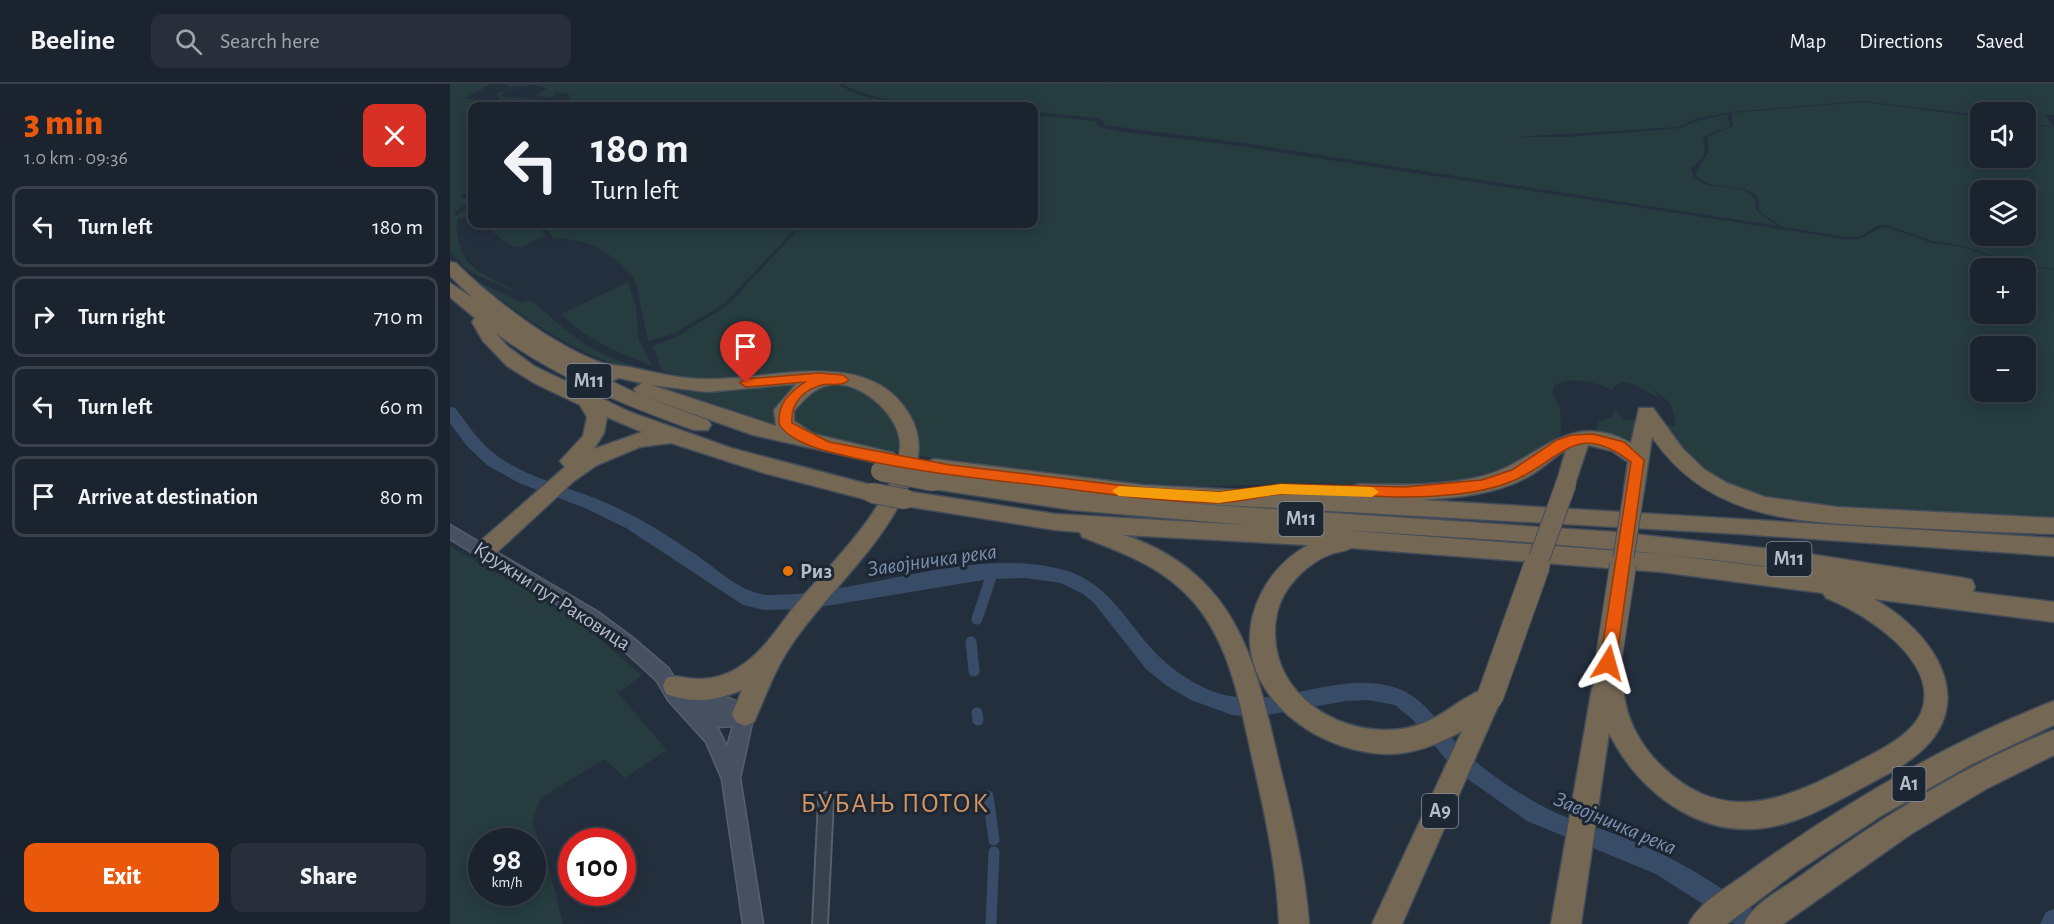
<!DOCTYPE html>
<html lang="en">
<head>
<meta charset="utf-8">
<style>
	:root { --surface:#1b232e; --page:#282f3a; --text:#f1f3f6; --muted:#a0a4aa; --line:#39404a; --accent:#ea580c }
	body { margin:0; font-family:"Alegreya Sans",sans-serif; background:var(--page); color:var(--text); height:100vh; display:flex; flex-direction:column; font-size:22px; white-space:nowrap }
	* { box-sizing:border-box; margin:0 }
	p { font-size:20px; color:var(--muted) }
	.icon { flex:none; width:33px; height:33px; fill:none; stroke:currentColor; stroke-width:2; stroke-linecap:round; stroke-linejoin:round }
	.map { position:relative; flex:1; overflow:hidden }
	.sheet { display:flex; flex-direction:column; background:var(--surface); width:450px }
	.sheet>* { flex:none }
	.guide { position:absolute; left:18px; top:18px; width:570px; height:126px; border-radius:12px; box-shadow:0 3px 15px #0003,0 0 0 2px var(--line); background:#1b232e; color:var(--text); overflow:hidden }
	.tools { position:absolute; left:1520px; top:18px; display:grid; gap:12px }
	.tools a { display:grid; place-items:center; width:66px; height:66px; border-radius:12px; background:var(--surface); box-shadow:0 3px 15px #0003,0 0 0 2px var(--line); font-size:30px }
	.speed { position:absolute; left:18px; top:744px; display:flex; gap:12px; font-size:30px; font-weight:700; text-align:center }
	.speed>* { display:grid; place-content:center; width:78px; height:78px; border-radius:50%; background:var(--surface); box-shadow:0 3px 15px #0003,0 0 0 2px var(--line); line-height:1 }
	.speed small { font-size:15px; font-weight:400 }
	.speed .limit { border:9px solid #d22; background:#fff; color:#111 }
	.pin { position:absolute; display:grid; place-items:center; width:51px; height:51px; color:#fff; margin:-62px -26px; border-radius:50% 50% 50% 0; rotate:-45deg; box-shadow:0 0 6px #0007 }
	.pin .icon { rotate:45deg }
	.me { position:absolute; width:66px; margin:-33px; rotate:8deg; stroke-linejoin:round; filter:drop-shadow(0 0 4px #0008) }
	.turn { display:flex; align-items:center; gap:21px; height:126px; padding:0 24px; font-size:27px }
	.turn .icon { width:78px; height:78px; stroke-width:2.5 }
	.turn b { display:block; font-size:42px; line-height:51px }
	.round { display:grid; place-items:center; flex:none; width:63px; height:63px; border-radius:12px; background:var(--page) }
	.headline { display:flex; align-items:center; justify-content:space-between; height:102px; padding:0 24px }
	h1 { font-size:36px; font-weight:800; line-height:45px; color:var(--accent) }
	.cta { display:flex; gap:12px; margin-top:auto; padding:12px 24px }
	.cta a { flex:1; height:69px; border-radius:12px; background:var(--accent); color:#fff; font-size:24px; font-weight:800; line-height:69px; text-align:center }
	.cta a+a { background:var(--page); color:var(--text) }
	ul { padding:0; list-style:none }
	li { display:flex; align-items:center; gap:18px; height:81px; margin:0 12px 9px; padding:0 12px; border:3px solid var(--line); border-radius:12px }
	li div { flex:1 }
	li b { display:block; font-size:22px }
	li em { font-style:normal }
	header { display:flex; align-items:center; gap:36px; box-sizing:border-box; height:84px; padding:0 30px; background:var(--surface); border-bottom:2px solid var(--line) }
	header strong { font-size:28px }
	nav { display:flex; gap:33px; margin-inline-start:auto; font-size:21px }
	.search { width:420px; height:54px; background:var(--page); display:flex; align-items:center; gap:15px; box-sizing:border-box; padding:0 21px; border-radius:12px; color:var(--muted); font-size:22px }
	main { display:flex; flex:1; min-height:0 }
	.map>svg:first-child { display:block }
	.green { fill:#263c3f; fill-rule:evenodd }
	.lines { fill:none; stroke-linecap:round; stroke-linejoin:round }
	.canal { stroke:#394c67; stroke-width:11 }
	.river { fill:#394c67; fill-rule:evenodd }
	.minor-casing { stroke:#565f6c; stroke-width:4 }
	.secondary-casing { stroke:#565f6c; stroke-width:3 }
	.motorway-casing { stroke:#434c59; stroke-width:3 }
	.minor { fill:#38414e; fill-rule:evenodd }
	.secondary { fill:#465061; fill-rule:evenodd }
	.motorway { fill:#746855; fill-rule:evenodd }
	.motorway-bridge-far1-casing { stroke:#434c59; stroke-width:22; stroke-linecap:butt }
	.motorway-bridge-casing { stroke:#434c59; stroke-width:28; stroke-linecap:butt }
	.motorway-bridge-far1 { stroke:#746855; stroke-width:20 }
	.motorway-bridge { stroke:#746855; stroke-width:26 }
	.route { fill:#ea580c; stroke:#983908; stroke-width:1.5 }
	.slow { fill:#f59e0b }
	.food-dot { fill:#e8710a; stroke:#1d2633; stroke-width:2 }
	.labels { text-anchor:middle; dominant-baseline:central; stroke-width:6; stroke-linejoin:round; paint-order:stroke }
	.shield { fill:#1d2633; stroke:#878f9c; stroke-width:1.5 }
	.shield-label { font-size:20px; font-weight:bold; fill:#b4bcc9 }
	.poi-label { font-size:21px; font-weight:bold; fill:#b4bcc9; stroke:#1d2633; text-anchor:start }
	.street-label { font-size:21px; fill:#b4bcc9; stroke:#1d2633 }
	.water-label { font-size:22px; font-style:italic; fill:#7c92b1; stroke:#1d2633 }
	.near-neighbourhood-label { font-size:27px; letter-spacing:1.5px; fill:#d59563; stroke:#1d2633 }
</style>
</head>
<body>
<header>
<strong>Beeline</strong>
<div class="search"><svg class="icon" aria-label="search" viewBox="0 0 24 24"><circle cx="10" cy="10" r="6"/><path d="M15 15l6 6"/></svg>Search here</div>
<nav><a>Map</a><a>Directions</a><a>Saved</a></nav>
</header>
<main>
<section class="sheet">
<div class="headline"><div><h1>3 min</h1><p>1.0 km · 09:36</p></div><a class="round" style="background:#d93025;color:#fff"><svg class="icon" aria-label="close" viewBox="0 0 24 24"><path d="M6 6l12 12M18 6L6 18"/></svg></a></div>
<ul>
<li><svg class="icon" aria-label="left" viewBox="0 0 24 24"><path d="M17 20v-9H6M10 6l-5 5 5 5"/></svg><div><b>Turn left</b></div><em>180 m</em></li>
<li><svg class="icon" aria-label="right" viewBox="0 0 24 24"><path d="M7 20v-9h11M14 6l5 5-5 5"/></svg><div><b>Turn right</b></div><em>710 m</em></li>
<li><svg class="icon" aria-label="left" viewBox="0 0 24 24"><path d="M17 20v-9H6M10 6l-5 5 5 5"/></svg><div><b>Turn left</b></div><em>60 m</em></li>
<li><svg class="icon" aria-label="arrive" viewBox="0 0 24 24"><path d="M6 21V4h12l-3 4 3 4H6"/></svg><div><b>Arrive at destination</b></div><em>80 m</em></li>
</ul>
<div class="cta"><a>Exit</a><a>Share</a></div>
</section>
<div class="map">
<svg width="1604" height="840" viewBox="0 0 1604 840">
	<rect width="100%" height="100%" fill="#242f3e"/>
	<!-- green -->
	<path class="green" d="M0 0H41L15 14 26 16 28 22H22V106L11 112 20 117 4 129 7 132 22 119V135L16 133 8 135C4 149 11 173 23 183 36 194 57 201 72 211L20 188 0 168Z
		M55 0H387C416 18 447 17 479 22H109L119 19V10L105 8V11L98 14 86 11 98 4 84 1 59 3Z
		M393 0H649L667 3 654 0H1604V31H1595L1604 43 1575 38V28H1530V31L1412 17 1280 28 1245 35 1230 43 1067 53H1118L1231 44 1247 37 1277 30 1280 42 1255 52 1253 56C1257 70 1253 75 1241 84L1244 93C1259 110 1290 96 1303 113 1307 118 1305 122 1307 127L1328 142 786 58 654 41V37L648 34 584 28V22C532 22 437 27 393 0Z
		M62 5 65 6 56 7 50 12 80 15 76 22H42L50 15 47 13 48 9Z
		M1413 18 1530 33V74H1575V40L1604 44V185L1556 176 1513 162 1482 157 1436 141H1428L1409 153H1394L1333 143 1309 127C1308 124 1309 121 1309 118 1303 93 1257 112 1245 89L1259 68 1257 53 1283 42 1281 29ZM1530 106H1575V152H1530Z
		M584 31 645 37 650 43 673 48 783 61 1395 155C1420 157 1421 144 1437 143L1482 159 1512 163 1556 178 1604 186V438L1377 428 1296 413 1246 385 1224 348 1215 341 1224 342 1226 338 1220 319 1203 305 1208 313C1193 308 1175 287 1162 306 1144 298 1124 292 1104 301L1102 309 1110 323 1111 350 1104 359 1070 384 1014 400 933 403 874 399 726 403 610 394 514 381 464 370 421 300 246 297 211 286 203 262 226 253 278 221 353 140H584ZM1530 184H1575V230H1530ZM1530 262H1575V308H1530Z
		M31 140C51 139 88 131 96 153 86 152 79 162 69 163 56 163 43 145 31 140Z
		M93 140H350L275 219 224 250 198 257 186 199 183 196 185 194C156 166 145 156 103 154Z
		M26 197 71 218 79 216C101 231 118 251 141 264 165 277 194 285 220 295 148 285 82 241 26 197Z
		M178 198 186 223 189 256 202 282C168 268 136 256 111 230Z
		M354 296 328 341 210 302 243 307Z
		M388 298 416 307 447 338 453 369 361 350 341 339 342 321 358 304Z
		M1165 326 1173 335 1185 336 1186 350 1182 356 1146 346 1148 338 1163 332Z
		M0 462 122 532 192 591 168 609 217 666 175 694 154 675 91 714 82 738 100 788 113 840H0ZM32 758H82V808H32Z"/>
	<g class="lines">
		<!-- canal -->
		<path class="canal" d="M527 535 543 487
			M521 558 524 587
			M527 629 528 636
			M538 712 544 756
			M541 840 544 768"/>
		<!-- river -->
		<path class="river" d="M0 323 5 324C19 342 31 361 50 374 80 394 115 402 147 415 182 429 214 449 245 470 269 486 293 512 323 511 417 510 522 461 614 486 657 498 673 533 701 564 717 582 739 598 762 607 823 630 880 587 940 602 975 611 988 641 1012 665 1036 689 1069 710 1098 725 1123 738 1150 744 1176 754 1213 769 1248 788 1281 811 1293 819 1309 827 1314 840H1284L1206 790 1077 737 1005 686 962 635 945 621 918 616 896 617 806 633 782 631 741 616 717 602 696 585 644 519 633 510 611 499 575 494 539 495 358 525 314 526 293 521 176 444 135 424 69 399 37 381 17 362 0 339Z
			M1604 825V840H1590L1596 828Z"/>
		<defs>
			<path id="minor" d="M376 709 381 711 383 716 377 840H363L369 716 371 711Z"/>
			<path id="secondary" d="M0 441 148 528 183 554 219 585 227 599 247 607 279 614 301 624 304 630 290 694 313 840H293L272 695 256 658 218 616 207 597 171 564 136 538 0 455ZM283 642 277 663 267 643Z"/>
			<path id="motorway" d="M0 178 6 179C42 215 104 262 152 279 160 281 170 282 179 283 204 288 229 295 255 295 318 297 418 261 459 330 475 356 469 381 456 407L605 430 796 441 623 426 483 405 476 403 473 397 476 391 481 390 474 383 477 378 484 375 693 401 902 412 900 408 903 402 910 400C950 401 990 402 1029 393 1088 380 1115 323 1181 359L1189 324H1203L1233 365 1255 386 1277 399 1315 413 1387 423 1604 434V450C1551 448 1497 446 1444 443 1351 438 1260 438 1202 353L1194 406 1191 412 1184 414 1177 412 1174 406 1178 378 1162 367 1138 361 1123 406 1116 408 1109 406 1106 400 1116 366C1104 373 1094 383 1081 391 1049 410 1008 414 971 416L1604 454V472L1291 450 719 418 1165 448 1340 467 1514 494 1522 496 1525 503 1523 508 1604 518V538L1424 515C1474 542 1525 605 1480 658 1461 680 1433 692 1408 706 1382 720 1354 736 1325 742 1254 758 1189 710 1159 649L1131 840H1101L1142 604 1148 595 1146 579 1149 571 1158 568 1167 571C1172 584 1172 598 1174 611 1177 634 1187 654 1202 672 1269 747 1336 717 1411 676 1431 666 1461 651 1471 629 1492 578 1415 529 1376 514L1373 509 1211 488 901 464C896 467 890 468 884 469 868 474 853 486 843 498 829 514 824 533 825 553 828 610 882 646 936 646 986 646 1000 617 1040 602L1049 605 1052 613 952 840H922L1012 647C989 660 962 671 935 670 855 667 769 594 811 510 822 488 837 473 858 461L674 451C704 461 733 477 755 500 802 547 815 621 830 683 843 736 855 786 859 840H829C827 785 816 735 804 682 791 625 781 557 739 513 710 482 671 468 632 453L630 448 605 446 449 421C421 473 375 512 342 560 325 585 316 611 304 638L295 642 286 638 282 630 292 606C265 617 244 620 216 610L213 602 216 594C226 591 229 593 238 594 255 597 272 593 286 585 314 569 328 542 348 518 383 477 444 420 450 364 453 333 409 294 379 301 363 304 354 316 344 327V337L364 350 444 369 447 374 444 379 437 381 303 351 190 311 258 336 261 341 258 346H244C175 321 105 293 46 249L57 262 84 282 180 328 281 364 429 403 432 409 429 415 422 417 314 389 221 359 190 363 147 381 124 397 43 472 35 475 27 472 24 466 27 460 115 383 110 377 133 352 137 333 130 321 86 300 57 282 33 257 22 238 25 234 0 213V199L23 214 0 192ZM115 275 155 295 162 297 169 294 192 299 184 305 186 309ZM346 300 324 326 326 342 201 301 257 308ZM157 333 192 348 144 365 154 349ZM890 446C1044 455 1198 465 1351 487L1211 470Z
				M1604 617V641L1520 681 1431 732 1346 788 1277 840H1239C1248 819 1278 803 1297 789 1392 721 1495 659 1604 617Z
				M1604 646V671L1536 705 1461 750 1333 840H1294C1303 819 1331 806 1349 793 1428 736 1513 681 1604 646Z"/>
		</defs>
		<!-- minor casing -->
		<use href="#minor" class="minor-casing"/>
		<!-- secondary casing -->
		<use href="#secondary" class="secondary-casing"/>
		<!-- motorway casing -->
		<use href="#motorway" class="motorway-casing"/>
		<!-- minor -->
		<use href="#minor" class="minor"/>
		<!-- secondary -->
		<use href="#secondary" class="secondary"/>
		<!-- motorway -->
		<use href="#motorway" class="motorway"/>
		<defs>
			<path id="motorway-bridge-far1" d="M431 387 483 397
				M422 409 455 415
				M1086 483 1116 400
				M1172 483 1184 406"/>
			<path id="motorway-bridge" d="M1158 579 1173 481
				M1040 613 1087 481"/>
		</defs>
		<!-- motorway-bridge-far1 casing -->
		<use href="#motorway-bridge-far1" class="motorway-bridge-far1-casing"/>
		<!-- motorway-bridge casing -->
		<use href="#motorway-bridge" class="motorway-bridge-casing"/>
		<!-- motorway-bridge-far1 -->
		<use href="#motorway-bridge-far1" class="motorway-bridge-far1"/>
		<!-- motorway-bridge -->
		<use href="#motorway-bridge" class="motorway-bridge"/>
	</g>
	<!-- route -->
	<path class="route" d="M369 289 393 291 399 296C392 303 381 299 372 301 353 305 340 321 342 339L379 358 500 381 693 404 769 408 831 400 955 403 1032 396 1062 386 1107 356 1122 351 1143 350 1174 358 1194 376 1166 579 1164 584 1158 586 1152 584 1150 579 1181 378C1131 339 1116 369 1073 392 1051 404 1022 409 998 411 942 417 886 407 830 410 809 412 788 419 767 419 710 418 652 409 595 402 522 394 447 386 376 367 361 363 337 354 329 340 328 319 338 310 355 298L296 303 290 299 296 295Z"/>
	<!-- slow -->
	<path class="slow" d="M831 400 922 403 929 408 922 413 831 410 769 419 669 412 662 407 669 402 769 408Z"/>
	<!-- markers -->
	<circle class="food-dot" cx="338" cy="487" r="6"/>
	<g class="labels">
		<!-- shield labels -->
		<g class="shield">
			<rect x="116.5" y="280" width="45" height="34" rx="4.5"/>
			<rect x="828.5" y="418" width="45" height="34" rx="4.5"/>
			<rect x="1316.5" y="458" width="45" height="34" rx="4.5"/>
			<rect x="1442.5" y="683" width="33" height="34" rx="4.5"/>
			<rect x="972" y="710" width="36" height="34" rx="4.5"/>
		</g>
		<g class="shield-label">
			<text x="139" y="297">M11</text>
			<text x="851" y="435">M11</text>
			<text x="1339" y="475">M11</text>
			<text x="1459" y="700">A1</text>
			<text x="990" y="727">A9</text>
		</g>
		<!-- poi labels -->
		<g class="poi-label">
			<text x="350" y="487">Риз</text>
		</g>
		<!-- street labels -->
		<g class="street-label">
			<text transform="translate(102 512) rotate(33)">Кружни пут Раковица</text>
		</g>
		<!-- water labels -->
		<g class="water-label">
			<text transform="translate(482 476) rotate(-8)">Завојничка река</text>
			<text transform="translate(1165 739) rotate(23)">Завојничка река</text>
		</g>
		<!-- near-neighbourhood labels -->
		<g class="near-neighbourhood-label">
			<text x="445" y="719">БУБАЊ ПОТОК</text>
		</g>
	</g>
</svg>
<div class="tools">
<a><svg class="icon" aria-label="sound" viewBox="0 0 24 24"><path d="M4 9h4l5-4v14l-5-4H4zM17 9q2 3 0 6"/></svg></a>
<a><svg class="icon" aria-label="layers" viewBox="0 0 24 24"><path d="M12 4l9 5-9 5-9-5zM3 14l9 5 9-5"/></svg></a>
<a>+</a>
<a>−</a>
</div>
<div class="speed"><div>98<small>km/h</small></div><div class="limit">100</div></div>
<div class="pin" style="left:296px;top:299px;background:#d93025"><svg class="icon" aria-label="arrive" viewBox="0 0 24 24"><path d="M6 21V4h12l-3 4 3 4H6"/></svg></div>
<svg class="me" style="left:1158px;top:579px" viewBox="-20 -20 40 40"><path d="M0-17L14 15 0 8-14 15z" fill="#ea580c" stroke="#fff" stroke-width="4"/></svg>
<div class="guide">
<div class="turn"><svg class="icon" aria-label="left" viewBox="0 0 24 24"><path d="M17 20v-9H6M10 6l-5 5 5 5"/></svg><div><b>180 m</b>Turn left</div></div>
</div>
</div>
</main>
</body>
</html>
